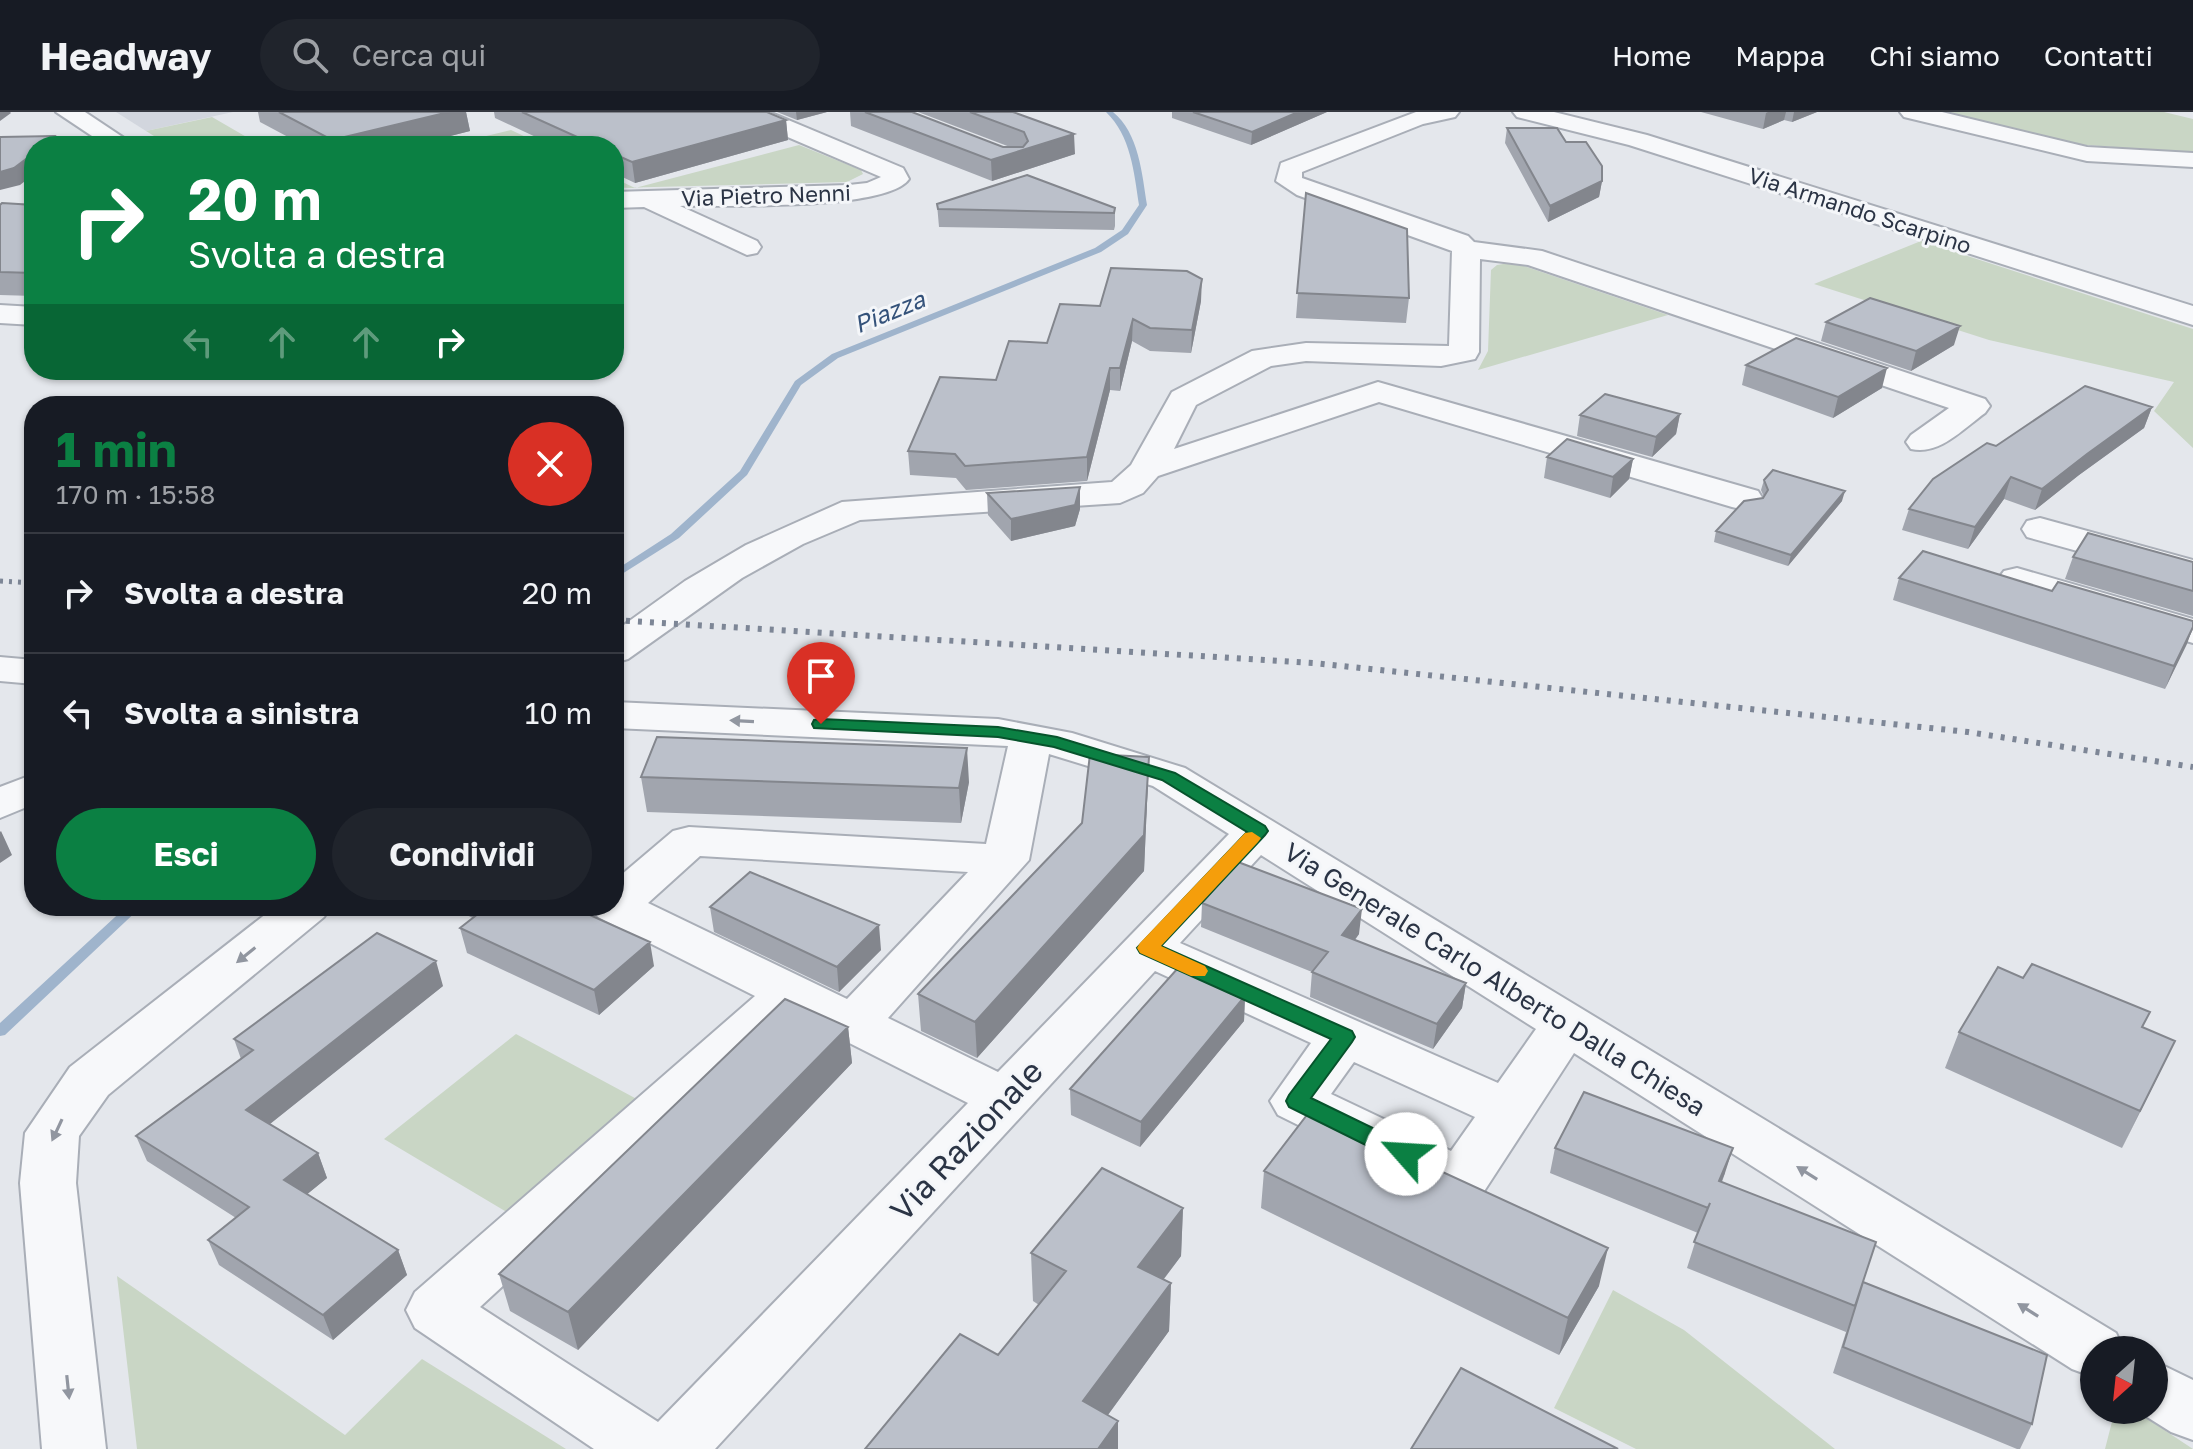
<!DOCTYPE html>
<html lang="it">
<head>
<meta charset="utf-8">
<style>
	:root { --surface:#171b24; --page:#20242c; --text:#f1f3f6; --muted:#9ea1a6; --line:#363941; --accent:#0b8043 }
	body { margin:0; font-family:"Golos Text",sans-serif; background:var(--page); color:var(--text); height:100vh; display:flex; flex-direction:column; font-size:30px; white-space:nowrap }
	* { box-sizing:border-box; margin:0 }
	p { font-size:26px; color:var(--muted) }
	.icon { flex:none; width:44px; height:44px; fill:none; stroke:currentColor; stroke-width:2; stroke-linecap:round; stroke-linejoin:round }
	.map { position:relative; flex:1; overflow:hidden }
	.sheet { position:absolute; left:24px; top:284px; width:600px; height:520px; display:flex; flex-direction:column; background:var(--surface); border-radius:32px; box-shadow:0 2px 6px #0004 }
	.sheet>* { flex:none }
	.guide { position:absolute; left:24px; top:24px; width:600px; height:244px; border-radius:32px; box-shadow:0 2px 6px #0004; background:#0b8043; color:#fff; overflow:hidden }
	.needle { width:52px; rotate:207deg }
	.controls { position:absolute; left:2080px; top:1224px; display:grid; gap:16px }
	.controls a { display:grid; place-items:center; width:88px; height:88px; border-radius:50%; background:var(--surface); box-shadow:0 2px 6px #0004; font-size:40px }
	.pin { position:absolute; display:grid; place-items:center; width:68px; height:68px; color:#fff; margin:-82px -34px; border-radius:50% 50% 50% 0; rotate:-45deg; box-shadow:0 0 8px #0007 }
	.pin .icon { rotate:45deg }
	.me { position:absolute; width:88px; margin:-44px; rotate:296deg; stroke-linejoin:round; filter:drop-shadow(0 0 6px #0008) }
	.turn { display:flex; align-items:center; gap:28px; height:168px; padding:0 32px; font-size:36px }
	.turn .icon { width:104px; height:104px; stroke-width:2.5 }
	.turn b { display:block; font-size:56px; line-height:68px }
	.lanes { display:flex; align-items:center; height:76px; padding:0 32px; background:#0003; justify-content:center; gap:40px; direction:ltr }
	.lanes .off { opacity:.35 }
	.round { display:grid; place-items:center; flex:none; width:84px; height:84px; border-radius:42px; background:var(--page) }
	.head { display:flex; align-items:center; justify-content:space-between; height:136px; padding:0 32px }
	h1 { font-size:48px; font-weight:700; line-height:60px; color:var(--accent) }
	.button { display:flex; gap:16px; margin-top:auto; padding:16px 32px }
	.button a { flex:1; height:92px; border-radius:48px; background:var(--accent); color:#fff; font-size:32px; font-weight:700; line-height:92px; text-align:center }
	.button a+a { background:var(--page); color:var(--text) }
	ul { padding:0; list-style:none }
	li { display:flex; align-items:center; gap:24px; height:120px; padding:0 32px; border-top:2px solid var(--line) }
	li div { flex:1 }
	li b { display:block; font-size:30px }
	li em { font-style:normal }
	header { display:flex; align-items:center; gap:48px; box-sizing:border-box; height:112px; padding:0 40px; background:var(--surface); border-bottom:2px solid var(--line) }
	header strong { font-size:38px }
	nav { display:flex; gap:44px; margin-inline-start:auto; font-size:28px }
	.search { width:560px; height:72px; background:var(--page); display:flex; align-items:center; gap:20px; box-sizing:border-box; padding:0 28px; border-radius:44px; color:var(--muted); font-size:30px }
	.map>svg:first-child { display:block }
	.built { fill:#d2d6de }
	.green { fill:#c9d6c5 }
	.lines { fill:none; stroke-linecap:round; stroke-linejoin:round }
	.stream { fill:#9fb4cc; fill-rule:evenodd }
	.minor-casing { stroke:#a9aeb7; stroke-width:4 }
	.minor { fill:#f7f8fa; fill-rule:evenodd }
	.rail-far1 { stroke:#7d8696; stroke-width:5; stroke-dasharray:3 6; stroke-linecap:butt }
	.rail { stroke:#7d8696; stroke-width:6; stroke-dasharray:4 8; stroke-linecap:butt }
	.wall { fill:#a1a5ae }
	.shaded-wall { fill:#83868d }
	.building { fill:#bbc0ca; stroke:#83868d; stroke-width:2 }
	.oneway { fill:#9196a0 }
	.route { fill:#0b8043; stroke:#07532c; stroke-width:2 }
	.slow { fill:#f59e0b }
	.labels { text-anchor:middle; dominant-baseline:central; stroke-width:6; stroke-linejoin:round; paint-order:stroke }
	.far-street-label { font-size:22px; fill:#2b3445; stroke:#f4f6f9 }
	.far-water-label { font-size:24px; font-style:italic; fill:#34527a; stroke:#f4f6f9 }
	.street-label { font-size:26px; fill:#2b3445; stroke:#f4f6f9 }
	.near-street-label { font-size:32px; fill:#2b3445; stroke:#f4f6f9 }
</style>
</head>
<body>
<header>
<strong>Headway</strong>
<div class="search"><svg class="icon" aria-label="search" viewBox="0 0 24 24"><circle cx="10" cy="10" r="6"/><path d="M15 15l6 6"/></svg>Cerca qui</div>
<nav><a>Home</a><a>Mappa</a><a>Chi siamo</a><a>Contatti</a></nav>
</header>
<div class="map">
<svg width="2193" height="1337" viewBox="0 0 2193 1337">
	<rect width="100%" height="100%" fill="#e4e7ec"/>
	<!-- built -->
	<path class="built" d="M116 0H233L146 19Z"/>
	<!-- green -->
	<path class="green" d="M1942 0H2164L2193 7V41L2074 32Z
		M212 5 262 34H170L146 19Z
		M511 18 545 34H445Z
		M799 33 861 58 863 62 847 70 614 76V66L635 76Z
		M1921 129 2193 217V336L2154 299 2174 270 1989 228 1814 172Z
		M1509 151 1524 154 1668 203 1478 258 1488 239 1491 158 1497 153Z
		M516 922 659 999 530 1114 384 1027Z
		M117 1164 345 1323 422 1247 566 1337H137Z
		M1613 1178 1684 1218 1835 1337H1636L1554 1296Z
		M2115 1298H2134L2193 1337H2105Z"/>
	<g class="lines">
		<!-- stream -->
		<path class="stream" d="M1106 0H1113C1139 21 1142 62 1147 93L1128 122 1101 140 838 246 801 273 747 363 679 426 614 467V459L671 422 740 359 795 269 832 242 1095 136 1122 118 1139 93C1134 60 1131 24 1106 0Z
			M127 794H142L5 923 0 924V911Z"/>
		<defs>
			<path id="minor" d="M56 0H85L136 34H107Z
				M737 0H769L903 56 909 67C887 99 722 93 680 94L757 129 761 135 757 141 747 143 644 95 614 96V80L849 73 867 71 881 65 741 5Z
				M1416 0H1459L1455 5 1423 12 1302 60V66L1468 124 1474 130 1542 139 1985 287 1990 294 1985 301C1964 316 1939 344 1911 337L1906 330 1911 323 1949 296 1528 153 1480 147 1479 240 1475 247 1441 254 1306 249 1271 254 1196 293 1174 337 1378 270 1758 379 1763 387 1758 395 1745 398 1732 395 1379 290 1158 364 1143 381 1120 391 860 408 803 432 742 466 628 547 614 551V520L685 469 746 433 842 390 1112 370 1131 353 1172 280 1252 239 1306 231 1449 234 1452 139 1297 83 1276 69 1281 51Z
				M1513 0H1554L1647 23 2193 194V213L1629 33 1517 5Z
				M1900 0H1942L2087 35 2193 41V55L2087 49 1904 5Z
				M0 193 34 195V213L0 211Z
				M2040 406 2193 448V471L2027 425 2022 417 2027 409Z
				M2017 456 2193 507V531L2004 475 1998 467 2004 459Z
				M0 545 34 548V572L0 569Z
				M614 590 998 607 1072 621 1185 656 2116 1221 2124 1238H2094V1265L2072 1257 1574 941 1481 1084 1461 1091 1441 1084 1278 1003 1270 989 1311 931 1155 859 715 1337H594L415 1216 406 1198 415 1180 755 884 598 805 591 794H614V769L673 719 689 715 986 732 1008 634 614 616ZM1049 642 1153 674 1229 722 998 960 888 906 1029 748ZM1261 743 1536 917 1498 971 1180 831ZM700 744 968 760 847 887 648 791ZM796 904 968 991 658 1310 480 1195ZM1354 950 1475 1005 1451 1039 1331 982Z
				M34 662V692L0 706V675Z
				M276 794H331L324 805 108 983 79 1024 76 1071 106 1337H42L20 1071 25 1021 70 955Z
				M2154 1249 2193 1268V1328L2171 1320 2136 1298H2154Z"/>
		</defs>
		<!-- minor casing -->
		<use href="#minor" class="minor-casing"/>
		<!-- minor -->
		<use href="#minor" class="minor"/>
		<!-- rail-far1 -->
		<path class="rail-far1" d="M0 469 34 471"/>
		<!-- rail -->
		<path class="rail" d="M614 508 1313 551 1968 620 2193 655"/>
	</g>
	<!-- wall -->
	<path class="wall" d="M258 0H466L470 19 411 34H305L260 10Z
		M494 0H767L786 8 788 28 635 71 614 61V34H555L495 6Z
		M777 0H827L797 8Z
		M850 0H912L1003 35H1010L918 0H1013L1075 42 992 69 851 14Z
		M1172 0H1327L1251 33 1172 6Z
		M1701 0H1817L1792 10 1784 8 1763 17Z
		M1507 16 1566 30 1602 69 1599 85 1548 110 1505 31Z
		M1306 81 1409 186 1406 211 1296 206Z
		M937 92 1115 96V114L1114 118 939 115Z
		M0 93H34V184L0 183Z
		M1201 189 1191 241 1150 239 1132 229 1120 279 1110 278 1087 369 966 378 956 366 910 363 908 339 996 268 1100 194Z
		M1826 210 1954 233 1911 259 1821 229Z
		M1746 253 1882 276 1833 306 1742 273Z
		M2152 295 2144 316 2079 363 2035 398 2004 387 1968 437 1902 418 1909 397 1996 334Z
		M1680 302 1676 322 1652 345 1577 324 1580 303Z
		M1547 345 1633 347 1629 367 1610 386 1544 366Z
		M1764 368 1842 389 1788 454 1714 430 1716 419 1763 386 1764 385 1761 378Z
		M987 381 1080 397 1075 414 1011 429 988 403Z
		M2073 445 2193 450V504L2065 467Z
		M1899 466 2052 479 2193 517 2165 577 1893 488Z
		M1149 645 1144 759 977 946 921 919 918 882Z
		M641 665 969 670 961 711 647 700Z
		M1202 791 1359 822 1355 828 1466 871 1462 896 1433 937 1310 885 1312 860 1201 815Z
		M447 794H570L654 854 599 903 467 841 460 816 473 806Z
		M710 795 881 838 839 880 714 820Z
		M443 874 270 1012 318 1041 327 1066 307 1082 398 1138 407 1163 333 1228 219 1153 208 1128 236 1106 147 1049 136 1024 241 947 234 927Z
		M1245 884 1244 909 1140 1035 1071 1003 1070 977Z
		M848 915 852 951 578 1238 510 1199 499 1162Z
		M2143 916 2175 929 2122 1036 1945 956 1959 920Z
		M1555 1036 1725 1061 1722 1070 1861 1177 2032 1312 2020 1337H2017L1833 1261 1848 1214 1846 1220 1687 1156 1698 1121 1550 1061Z
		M1264 1059 1599 1174 1559 1243 1261 1096Z
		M1183 1096 1181 1144 1164 1167 1171 1171 1169 1219 1108 1303 998 1243 1039 1193 1033 1189 1031 1141Z"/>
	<!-- shaded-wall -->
	<path class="shaded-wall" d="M0 0H10L11 1 0 9Z
		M449 0H466L470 19 411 34H334L332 28Z
		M796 0H827L797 8Z
		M1298 0H1327L1251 33 1252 20Z
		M1768 0H1786L1784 8 1763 17 1766 1Z
		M1794 0H1817L1792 10Z
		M786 8 788 28 635 71 632 50Z
		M1074 22 1075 42 992 69 991 48Z
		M54 24 57 34H42Z
		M34 41V62L20 73 0 78V60Z
		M1602 69 1599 85 1548 110 1550 94Z
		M1202 167 1201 189 1191 241 1192 218Z
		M1133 207 1132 229 1120 279V256Z
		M1960 214 1954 233 1911 259 1916 239Z
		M1110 256V278L1087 369V345Z
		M1887 256 1882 276 1833 306 1838 285Z
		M2152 295 2144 316 2079 363 2035 398 2042 377 2087 342Z
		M1680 302 1676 322 1652 345 1656 325Z
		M1633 347 1629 367 1610 386 1613 365Z
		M2011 365 2004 387 1968 437 1975 415Z
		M1080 375V397L1075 414 1011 429V407Z
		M1845 379 1842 389 1788 454 1791 443Z
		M2193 515 2187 532 2165 577 2174 554Z
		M967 636 969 670 961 711 959 676Z
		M1149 645 1144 759 977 946 975 910Z
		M1 719 12 743 0 751V720Z
		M479 794H504L483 810Z
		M1362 797 1359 822 1339 848 1342 823Z
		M879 813 881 838 839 880 837 855Z
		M650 830 654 854 599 903 594 878Z
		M436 849 443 874 256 1023 246 998Z
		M1466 871 1462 896 1433 937 1437 912Z
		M1245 884 1244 909 1140 1035 1141 1010Z
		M848 915 852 951 578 1238 568 1200Z
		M2175 929 2157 966 2122 1036 2140 999Z
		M1733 1036 1725 1061 1711 1095 1719 1069Z
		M318 1041 327 1066 294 1093 284 1068Z
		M1183 1096 1181 1144 1137 1202 1138 1155Z
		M1608 1136 1599 1174 1559 1243 1568 1206Z
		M398 1138 407 1163 333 1228 323 1203Z
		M1171 1171 1169 1219 1083 1337V1289Z
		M1118 1309V1337H1098Z"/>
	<!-- building -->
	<path class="building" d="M279 0H449L332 28Z
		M522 0H767L786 8 632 50 614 42V34H597Z
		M865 0H912L1003 35H1023L1028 29 1024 20 970 0H1013L1074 22 991 48Z
		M1193 0H1298L1252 20Z
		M1507 16H1557L1566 30H1586L1602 54V69L1550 94Z
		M54 24 42 34H34V41L14 56 0 60V25Z
		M1027 63 1115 96 1114 101 938 97 937 92Z
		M1306 81 1407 117 1409 186 1297 181Z
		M2 91 34 93V161L0 160V93Z
		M1111 156 1187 159 1202 167 1192 218 1150 216 1133 207 1120 256H1110L1087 345 965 354 955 342 908 339 940 265 996 268 1009 229 1047 231 1060 192 1100 194Z
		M1870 186 1960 214 1916 239 1826 210Z
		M1796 226 1887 256 1838 285 1746 253Z
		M2085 274 2152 295 2087 342 2042 377 2011 365 1975 415 1909 397 1933 367 1987 331 1996 334Z
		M1605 282 1680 302 1656 325 1580 303Z
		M1567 327 1633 347 1613 365 1547 345Z
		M1773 358 1845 379 1791 443 1716 419 1744 389 1763 386 1768 378 1764 368Z
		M1080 375 1075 393 1011 407 987 381Z
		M2088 421 2193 450V479L2073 445Z
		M1923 439 2052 479 2058 470 2193 509V515L2174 554 1899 466Z
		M657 625 967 636 959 676 641 665Z
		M1090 642 1149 645 1144 723 975 910 918 882 1082 711Z
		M1238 750 1362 797 1342 823 1466 871 1437 912 1312 860 1328 840 1202 791Z
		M750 760 879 813 837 855 710 795Z
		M488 794H570L650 830 594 878 460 816Z
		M377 821 436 849 246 998 318 1041 284 1068 398 1138 323 1203 208 1128 249 1095 136 1024 253 938 234 927Z
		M2032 852 2150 900 2142 915 2175 929 2140 999 1959 920 1998 855 2023 866Z
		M1178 856 1245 884 1141 1010 1070 977Z
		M785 887 848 915 568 1200 499 1162Z
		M1584 980 1733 1036 1719 1069 1876 1130 1855 1194 1694 1130 1710 1091 1708 1096 1555 1036Z
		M1310 999 1608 1136 1568 1206 1264 1059Z
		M1102 1056 1183 1096 1138 1155 1171 1171 1083 1289 1118 1309 1098 1337H865L960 1222 998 1243 1066 1159 1031 1141Z
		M1863 1170 2047 1243 2032 1312 1843 1235Z
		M1461 1256 1618 1337H1411Z"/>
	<!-- one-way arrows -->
	<defs><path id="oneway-solid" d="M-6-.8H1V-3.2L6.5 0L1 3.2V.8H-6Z" transform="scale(2)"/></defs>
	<g class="oneway">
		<use href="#oneway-solid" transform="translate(742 609) rotate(-177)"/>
		<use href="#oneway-solid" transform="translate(246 843) rotate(141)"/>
		<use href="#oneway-solid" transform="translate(57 1018) rotate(115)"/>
		<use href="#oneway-solid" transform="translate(1807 1061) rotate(-148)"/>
		<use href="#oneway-solid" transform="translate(2028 1198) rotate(-148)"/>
		<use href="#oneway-solid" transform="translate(68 1275) rotate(84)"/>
	</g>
	<!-- route -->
	<path class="route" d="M821 607 998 615 1057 625 1175 661 1265 714 1268 719 1265 723 1161 834 1352 919 1355 925 1352 930 1311 986 1414 1036 1417 1042 1414 1049 1406 1051 1398 1049 1289 995 1286 989 1289 983 1331 927 1140 841 1137 836 1247 720 1162 668 1054 635 998 625 814 616 812 612 814 608Z"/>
	<!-- slow -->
	<path class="slow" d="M1252 720 1261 726 1258 730 1161 834 1205 854 1208 859 1205 864H1191L1140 841 1137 836 1140 831 1245 721Z"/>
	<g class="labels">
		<!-- far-street labels -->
		<g class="far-street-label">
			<text transform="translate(766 83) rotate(-2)">Via Pietro Nenni</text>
			<text transform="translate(1860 98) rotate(18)">Via Armando Scarpino</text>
		</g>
		<!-- far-water labels -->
		<g class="far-water-label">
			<text transform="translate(889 199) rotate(-22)">Piazza</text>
		</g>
		<!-- street labels -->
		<g class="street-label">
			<text transform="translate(1495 867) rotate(32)">Via Generale Carlo Alberto Dalla Chiesa</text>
		</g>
		<!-- near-street labels -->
		<g class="near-street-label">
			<text transform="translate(966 1028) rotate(-47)">Via Razionale</text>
		</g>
	</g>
</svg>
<div class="controls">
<a><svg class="needle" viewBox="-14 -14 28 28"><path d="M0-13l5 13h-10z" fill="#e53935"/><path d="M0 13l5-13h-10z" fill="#9ea1a6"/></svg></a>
</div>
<div class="pin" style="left:821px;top:612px;background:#d93025"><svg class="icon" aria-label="arrive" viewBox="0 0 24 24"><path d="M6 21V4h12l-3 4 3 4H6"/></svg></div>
<svg class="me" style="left:1406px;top:1042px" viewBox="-20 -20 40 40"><circle r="19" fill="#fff"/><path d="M0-13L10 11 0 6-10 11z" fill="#0b8043"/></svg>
<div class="guide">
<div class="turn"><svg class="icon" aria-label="right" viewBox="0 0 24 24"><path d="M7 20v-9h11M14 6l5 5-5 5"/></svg><div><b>20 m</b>Svolta a destra</div></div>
<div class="lanes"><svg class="icon off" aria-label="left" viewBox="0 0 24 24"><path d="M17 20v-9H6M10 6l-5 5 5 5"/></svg><svg class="icon off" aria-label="ahead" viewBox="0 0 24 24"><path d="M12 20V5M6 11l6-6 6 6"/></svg><svg class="icon off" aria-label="ahead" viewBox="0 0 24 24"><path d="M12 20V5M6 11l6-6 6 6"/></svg><svg class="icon" aria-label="right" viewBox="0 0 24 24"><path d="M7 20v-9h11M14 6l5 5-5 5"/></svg></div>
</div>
<section class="sheet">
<div class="head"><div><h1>1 min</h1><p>170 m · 15:58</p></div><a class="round" style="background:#d93025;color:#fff"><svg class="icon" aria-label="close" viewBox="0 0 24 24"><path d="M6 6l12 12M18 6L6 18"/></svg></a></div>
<ul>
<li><svg class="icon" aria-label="right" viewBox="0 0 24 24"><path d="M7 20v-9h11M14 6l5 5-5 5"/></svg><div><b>Svolta a destra</b></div><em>20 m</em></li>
<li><svg class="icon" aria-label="left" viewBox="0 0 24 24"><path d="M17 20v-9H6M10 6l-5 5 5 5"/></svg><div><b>Svolta a sinistra</b></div><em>10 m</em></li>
</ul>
<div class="button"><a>Esci</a><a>Condividi</a></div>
</section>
</div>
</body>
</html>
